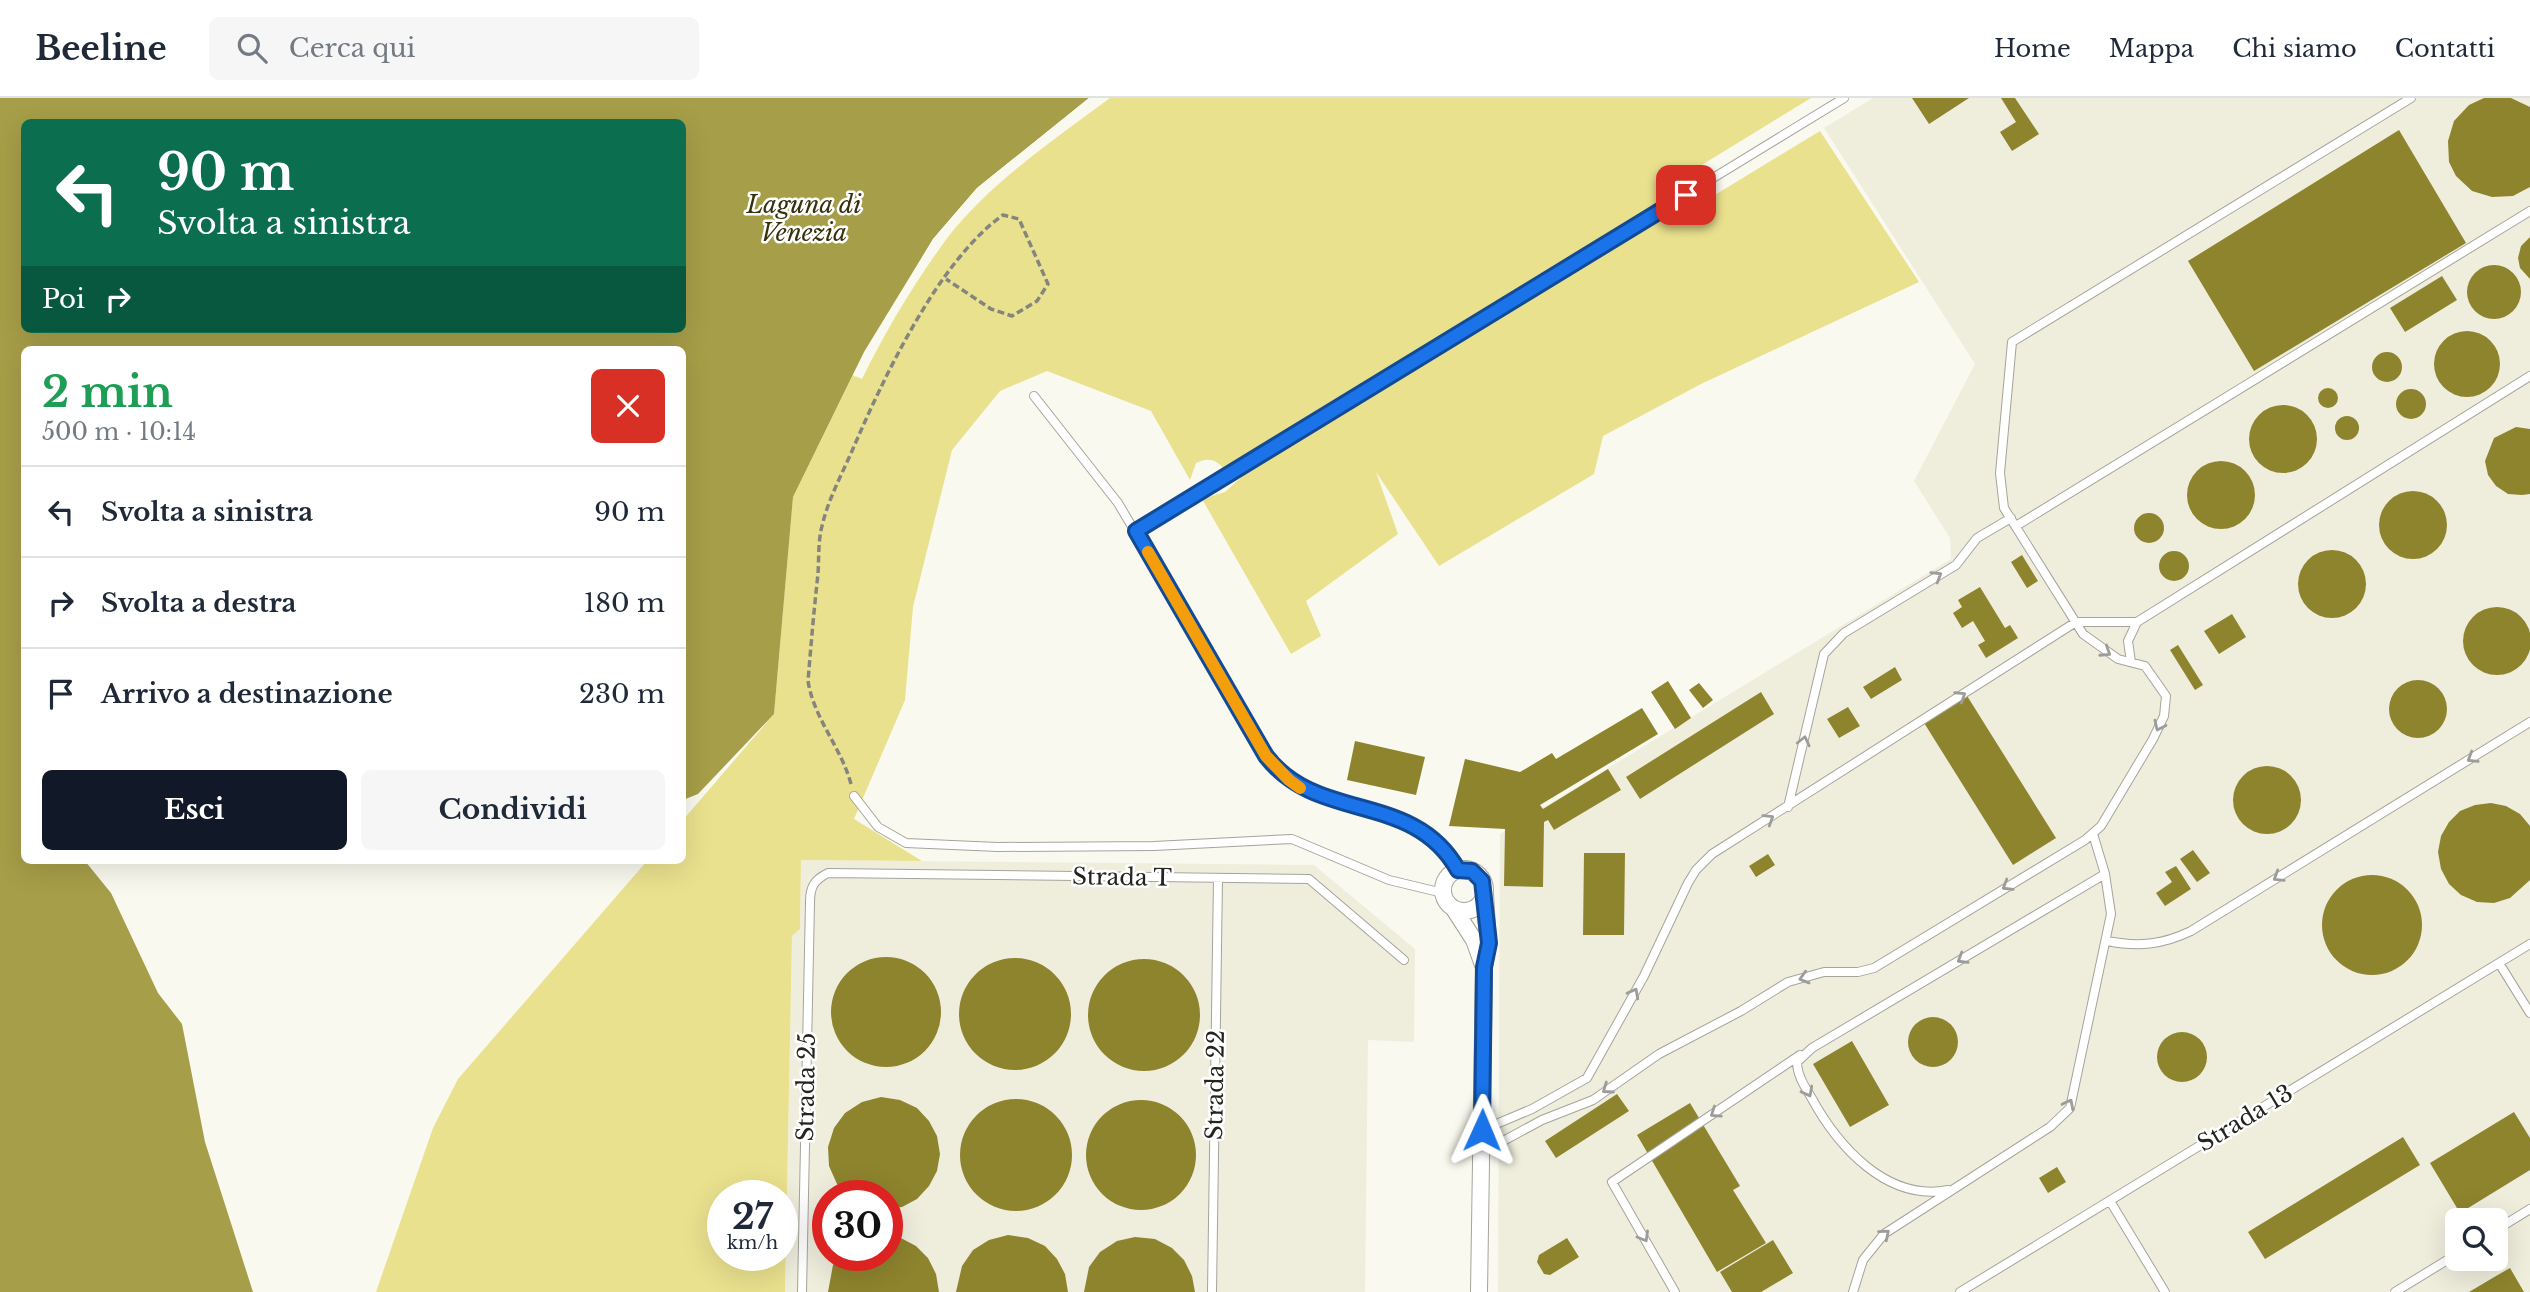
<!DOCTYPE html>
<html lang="it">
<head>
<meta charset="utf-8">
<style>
	:root { --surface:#fff; --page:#f6f6f7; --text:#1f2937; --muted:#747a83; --line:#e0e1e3; --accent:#111827 }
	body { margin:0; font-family:"Libre Baskerville",serif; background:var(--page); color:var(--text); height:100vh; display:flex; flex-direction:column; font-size:26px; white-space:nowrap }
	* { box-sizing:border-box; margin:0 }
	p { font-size:23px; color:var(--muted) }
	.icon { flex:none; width:38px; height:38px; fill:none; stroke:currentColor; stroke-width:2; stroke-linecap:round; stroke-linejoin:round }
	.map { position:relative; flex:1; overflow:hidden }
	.details { position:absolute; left:21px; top:248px; width:665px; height:518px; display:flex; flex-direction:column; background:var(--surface); border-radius:10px; box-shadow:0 7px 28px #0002 }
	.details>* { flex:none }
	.guide { position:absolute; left:21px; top:21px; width:665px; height:214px; border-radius:10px; box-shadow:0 7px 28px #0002; background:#0b6e4f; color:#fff; overflow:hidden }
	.buttons { position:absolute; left:2445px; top:1110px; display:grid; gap:14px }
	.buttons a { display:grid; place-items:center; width:63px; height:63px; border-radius:10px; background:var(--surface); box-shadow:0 7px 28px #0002; font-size:35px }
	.speed { position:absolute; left:707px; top:1082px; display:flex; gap:14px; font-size:35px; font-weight:700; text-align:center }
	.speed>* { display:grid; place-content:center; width:91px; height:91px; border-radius:50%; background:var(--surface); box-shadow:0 7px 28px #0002; line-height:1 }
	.speed small { font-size:18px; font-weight:400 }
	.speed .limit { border:10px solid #d22; background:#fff; color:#111 }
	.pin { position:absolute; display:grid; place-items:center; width:60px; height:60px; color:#fff; margin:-30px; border-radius:14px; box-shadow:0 4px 10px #0006 }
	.me { position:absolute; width:77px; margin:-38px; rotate:1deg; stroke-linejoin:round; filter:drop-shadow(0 0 5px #0008) }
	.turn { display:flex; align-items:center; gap:24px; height:147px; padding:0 21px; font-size:32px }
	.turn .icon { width:91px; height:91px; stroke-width:2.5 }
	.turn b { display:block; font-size:49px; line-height:60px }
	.then { display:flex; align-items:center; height:66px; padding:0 21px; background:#0003; gap:14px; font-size:26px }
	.round { display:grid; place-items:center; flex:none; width:74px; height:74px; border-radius:10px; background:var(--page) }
	.summary { display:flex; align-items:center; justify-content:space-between; height:119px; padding:0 21px }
	h1 { font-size:42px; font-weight:800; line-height:52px; color:#1e9e55 }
	.cta { display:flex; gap:14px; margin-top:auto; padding:14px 21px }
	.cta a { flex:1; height:80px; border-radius:10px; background:var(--accent); color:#fff; font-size:28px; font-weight:800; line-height:80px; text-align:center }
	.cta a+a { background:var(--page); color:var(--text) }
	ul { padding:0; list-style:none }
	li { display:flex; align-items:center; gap:21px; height:91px; padding:0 21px; border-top:2px solid var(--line) }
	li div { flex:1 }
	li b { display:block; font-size:26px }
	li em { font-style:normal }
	header { display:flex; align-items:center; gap:42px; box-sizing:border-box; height:98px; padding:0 35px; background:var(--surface); border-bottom:2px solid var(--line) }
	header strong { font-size:33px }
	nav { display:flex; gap:38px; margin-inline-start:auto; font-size:24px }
	.search { width:490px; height:63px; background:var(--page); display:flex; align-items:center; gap:18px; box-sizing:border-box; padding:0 24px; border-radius:10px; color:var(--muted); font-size:26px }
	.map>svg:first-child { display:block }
	.built { fill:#efeedd; fill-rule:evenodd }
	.green { fill:#eae18e; fill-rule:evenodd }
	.water { fill:#a79e49; fill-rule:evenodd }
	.pier { fill:#f9f9ef }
	.building { fill:#8e842e }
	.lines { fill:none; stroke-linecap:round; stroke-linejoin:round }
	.lane-casing { stroke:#a5a49b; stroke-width:10 }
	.street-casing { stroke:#a5a49b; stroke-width:18 }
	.path { stroke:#85857f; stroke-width:3.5; stroke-dasharray:7 3.5; stroke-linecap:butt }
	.lane { stroke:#fff; stroke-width:8 }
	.street { stroke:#fff; stroke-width:16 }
	.oneway { stroke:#9c9c9a }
	.route-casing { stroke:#114b97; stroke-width:18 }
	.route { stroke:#1a73e8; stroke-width:12 }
	.slow { stroke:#f59e0b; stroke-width:12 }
	.labels { text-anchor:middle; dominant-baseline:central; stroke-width:5; stroke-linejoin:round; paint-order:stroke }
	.street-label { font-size:23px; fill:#23231f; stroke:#fff }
	.water-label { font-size:24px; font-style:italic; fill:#36310c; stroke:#fff }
</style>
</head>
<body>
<header>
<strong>Beeline</strong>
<div class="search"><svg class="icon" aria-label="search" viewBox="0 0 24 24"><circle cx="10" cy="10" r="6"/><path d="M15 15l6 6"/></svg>Cerca qui</div>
<nav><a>Home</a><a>Mappa</a><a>Chi siamo</a><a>Contatti</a></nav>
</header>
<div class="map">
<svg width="2530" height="1194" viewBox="0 0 2530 1194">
	<rect width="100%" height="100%" fill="#f9f9ef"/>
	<!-- built -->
	<path class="built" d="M1873 0H2530V1194H1498L1500 736 1951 461 1950 440 1914 383 1975 266 1824 30ZM2457 1122H2496V1160H2457Z
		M801 762 1314 767 1415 851 1414 944 1368 942 1365 1194H785L792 838 800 830ZM828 1097H887V1157H828Z"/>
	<!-- green -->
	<path class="green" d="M1110 0H1811L1674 84 1684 91 1224 371C1216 361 1208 359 1196 365L1190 382 1151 313 1047 273 1000 293 952 352 913 509 905 602 854 721 922 763 801 762 800 831 792 838 785 1194H376L433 1030 458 981 647 763H682L683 722 774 616 793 399 853 277 862 281C886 232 916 182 948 139 991 84 1055 41 1110 0ZM723 1097H782V1157H723Z
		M1820 33 1919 184 1701 286 1603 338 1594 376 1439 468 1376 374 1398 436 1306 503 1321 538 1291 556 1202 401 1225 394 1256 366 1672 111 1687 114Z"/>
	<!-- water -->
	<path class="water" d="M0 0H1089L977 90 933 141 864 254 793 399 774 616 698 696 683 702 682 252H24V763H85L111 795 158 895 182 926 205 1044 253 1194H0ZM24 24H682V231H24Z"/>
	<!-- pier -->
	<path class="pier" d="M1089 0H1092L1091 3 979 92 936 144 856 279 853 277 933 141 977 90Z"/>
	<!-- building -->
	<path class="building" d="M1912 0H1969L1929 26Z
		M2001 0H2015L2039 36 2012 53 2000 34 2016 24Z
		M2484 0H2511L2530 9V89L2513 98 2492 99 2472 93 2456 78 2449 64 2448 43 2454 23 2469 7Z
		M2399 32 2466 145 2254 273 2188 163Z
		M2530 139V181L2520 170 2518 160 2521 148Z
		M2467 194a27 27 0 1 1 54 0a27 27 0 1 1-54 0Z
		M2442 178 2457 202 2405 234 2390 210Z
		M2434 266a33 33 0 1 1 66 0a33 33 0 1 1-66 0Z
		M2372 269a15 15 0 1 1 30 0a15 15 0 1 1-30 0Z
		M2318 300a10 10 0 1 1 20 0a10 10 0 1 1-20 0Z
		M2396 306a15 15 0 1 1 30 0a15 15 0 1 1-30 0Z
		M2249 341a34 34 0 1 1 68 0a34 34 0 1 1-68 0Z
		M2335 330a12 12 0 1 1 24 0a12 12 0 1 1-24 0Z
		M2516 329 2530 331V396L2522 397 2508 396 2496 388 2488 377 2485 363 2494 340Z
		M2187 397a34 34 0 1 1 68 0a34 34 0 1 1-68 0Z
		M2379 427a34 34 0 1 1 68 0a34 34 0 1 1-68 0Z
		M2134 430a15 15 0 1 1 30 0a15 15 0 1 1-30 0Z
		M2298 486a34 34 0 1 1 68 0a34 34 0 1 1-68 0Z
		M2159 468a15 15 0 1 1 30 0a15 15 0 1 1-30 0Z
		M2022 457 2038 483 2027 490 2011 464Z
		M1980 489 2005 530 2010 527 2018 540 1986 560 1978 547 1985 543 1973 523 1962 530 1953 515 1962 509 1958 502Z
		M2463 543a34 34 0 1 1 68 0a34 34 0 1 1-68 0Z
		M2232 516 2246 539 2219 556 2204 533Z
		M2178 547 2203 587 2195 592 2170 552Z
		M1895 569 1902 582 1871 601 1863 589Z
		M2389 611a29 29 0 1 1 58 0a29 29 0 1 1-58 0Z
		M1668 583 1691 620 1675 631 1651 594Z
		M1699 585 1713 602 1703 610 1689 592Z
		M1964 593 2056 740 2013 767 1921 620Z
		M1761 594 1774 616 1640 701 1626 679Z
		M1848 609 1860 628 1839 640 1827 621Z
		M1642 610 1658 636 1540 707 1543 711 1608 671 1621 692 1554 732 1548 722 1544 724 1543 789 1504 788 1505 731 1449 728 1465 661 1520 674 1552 655 1556 661Z
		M1355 643 1425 659 1416 697 1347 682Z
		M2233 702a34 34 0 1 1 68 0a34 34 0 1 1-68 0Z
		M2491 705 2506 708 2520 716 2530 728V782L2510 800 2494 805 2477 804 2461 797 2449 786 2441 771 2438 754 2441 738 2449 724 2460 713 2475 707Z
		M2193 752 2210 775 2197 784 2180 761Z
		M1584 755H1625L1624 837H1583Z
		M1768 756 1775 767 1756 779 1749 768Z
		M2176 768 2191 791 2165 808 2156 795 2172 784 2165 774Z
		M2322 827a50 50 0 1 1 100 0a50 50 0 1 1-100 0Z
		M831 914a55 55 0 1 1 110 0a55 55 0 1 1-110 0Z
		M959 916a56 56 0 1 1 112 0a56 56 0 1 1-112 0Z
		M1088 917a56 56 0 1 1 112 0a56 56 0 1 1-112 0Z
		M1908 944a25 25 0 1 1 50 0a25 25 0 1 1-50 0Z
		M2157 959a25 25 0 1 1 50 0a25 25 0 1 1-50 0Z
		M1852 943 1889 1007 1850 1029 1813 966Z
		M1617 996 1629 1013 1556 1060 1545 1043Z
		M881 999 900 1002 917 1010 929 1023 937 1038 940 1056 937 1073 929 1088 917 1101 902 1109 887 1111V1097H848L837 1086 829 1068 828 1049 834 1030 845 1015 862 1004Z
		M960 1057a56 56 0 1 1 112 0a56 56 0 1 1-112 0Z
		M1086 1057a55 55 0 1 1 110 0a55 55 0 1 1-110 0Z
		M1690 1005 1740 1088 1733 1092 1766 1145 1717 1174 1637 1037Z
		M2514 1014 2530 1040V1072L2460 1115 2430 1065Z
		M2403 1039 2420 1067 2265 1161 2248 1134Z
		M2057 1069 2066 1084 2048 1095 2039 1080Z
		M1008 1137 1028 1140 1045 1148 1057 1161 1065 1176 1068 1194H956L962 1168 973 1152 989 1142Z
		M887 1138 899 1139 916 1148 928 1160 936 1176 939 1194H828L833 1167 841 1157H887Z
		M1135 1139 1155 1141 1172 1150 1184 1162 1192 1178 1195 1194H1084L1089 1169 1100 1154 1117 1143Z
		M1567 1140 1579 1159 1550 1177 1544 1176 1537 1164 1539 1157Z
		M1773 1142 1793 1175 1761 1194H1732L1720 1174Z
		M2510 1170 2524 1194H2469L2496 1178Z"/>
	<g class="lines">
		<defs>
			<path id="lane" d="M1034 298 1118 405 1273 667C1325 723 1415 696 1458 772
				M2016 428 2530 113
				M1135 433 1844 0
				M2131 564 2128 543 2137 524 2530 278
				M854 698 878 729 906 745 998 749 1154 748 1292 741 1389 782 1443 795
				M1788 709 1824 556 1844 535 1956 467 1977 440 2011 420
				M2107 843C2138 849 2162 847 2191 833L2530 624
				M2499 865 2530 915
				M1482 1032 1532 1011 1587 980 1644 878 1688 785 1696 772 1712 756 2076 524H2137
				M1481 1055 1542 1022 1593 1002 1659 956 1741 913 1788 884 1824 874H1858L1874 870 2085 742 2101 728 2153 641 2164 618 2166 598 2145 568 2118 561 2083 536 2004 410 2000 375 2012 244 2411 0
				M1948 1092C1886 1104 1837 1047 1811 999 1805 989 1797 977 1797 964L1812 950 2105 776
				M2110 1103 2165 1194
				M2496 1132 2530 1111
				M802 1194 810 804C810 789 814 782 828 775L1309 781 1404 862
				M1212 1194 1218 780
				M1675 1194 1612 1084 1800 957
				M1853 1194 1863 1162 1884 1136 2050 1029 2070 1010 2111 816 2105 776 2093 736
				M1960 1194 2530 846
				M2395 1194 2457 1156"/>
			<path id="street" d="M1443 792a21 21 0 1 1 42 0a21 21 0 1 1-42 0Z
				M1454 811 1474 842 1483 867
				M1479 1194 1484 869 1488 845 1485 796"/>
		</defs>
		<!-- lane casing -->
		<use href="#lane" class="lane-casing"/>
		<!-- street casing -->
		<use href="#street" class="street-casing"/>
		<!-- path -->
		<path class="path" d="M851 686C841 649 814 621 808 583 811 547 814 511 818 476 819 460 818 443 822 428 828 402 841 378 852 353 883 281 938 163 1003 117L1019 121 1048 186 1037 203 1012 218 991 211 946 181"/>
		<!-- lane -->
		<use href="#lane" class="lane"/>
		<!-- street -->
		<use href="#street" class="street"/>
	</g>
	<!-- one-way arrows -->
	<defs><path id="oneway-chevron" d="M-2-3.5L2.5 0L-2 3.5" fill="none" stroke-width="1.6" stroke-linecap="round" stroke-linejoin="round" transform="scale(1.75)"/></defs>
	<g class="oneway">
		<use href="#oneway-chevron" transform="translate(1937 478) rotate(-31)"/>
		<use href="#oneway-chevron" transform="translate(2106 554) rotate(33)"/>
		<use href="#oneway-chevron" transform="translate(1961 598) rotate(-33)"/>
		<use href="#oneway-chevron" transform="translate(2159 628) rotate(115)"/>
		<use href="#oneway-chevron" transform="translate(1804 643) rotate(-77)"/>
		<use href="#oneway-chevron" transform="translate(2472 660) rotate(148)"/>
		<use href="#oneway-chevron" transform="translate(1769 721) rotate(-32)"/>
		<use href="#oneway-chevron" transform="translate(2278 779) rotate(148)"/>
		<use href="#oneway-chevron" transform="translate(2007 788) rotate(149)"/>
		<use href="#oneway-chevron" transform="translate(1962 861) rotate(149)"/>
		<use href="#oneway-chevron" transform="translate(1804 880) rotate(164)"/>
		<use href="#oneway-chevron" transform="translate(1634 895) rotate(-62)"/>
		<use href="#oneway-chevron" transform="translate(1607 991) rotate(145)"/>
		<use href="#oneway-chevron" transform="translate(1808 994) rotate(62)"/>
		<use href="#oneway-chevron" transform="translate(2069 1006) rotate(-63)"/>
		<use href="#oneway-chevron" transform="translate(1715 1015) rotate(146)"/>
		<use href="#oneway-chevron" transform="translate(1885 1136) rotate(-40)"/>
		<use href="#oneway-chevron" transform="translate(1644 1139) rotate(60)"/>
	</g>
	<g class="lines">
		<defs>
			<path id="route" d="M1482 1032 1484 869 1489 845 1482 783 1472 773 1458 772C1413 692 1318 726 1266 658L1136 433 1686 97"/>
		</defs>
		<!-- route casing -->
		<use href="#route" class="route-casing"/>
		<!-- route -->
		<use href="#route" class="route"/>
		<!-- slow -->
		<path class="slow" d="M1148 454 1266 658 1289 682 1300 690"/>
	</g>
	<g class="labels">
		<!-- street labels -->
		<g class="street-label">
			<text transform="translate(1122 779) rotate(1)">Strada T</text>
			<text transform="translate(1215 987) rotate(-89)">Strada 22</text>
			<text transform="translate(806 989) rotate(-89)">Strada 25</text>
			<text transform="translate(2245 1020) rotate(-31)">Strada 13</text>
		</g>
		<!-- water labels -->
		<g class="water-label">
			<text x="804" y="106">Laguna di<tspan x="804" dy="28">Venezia</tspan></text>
		</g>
	</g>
</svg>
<div class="buttons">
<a><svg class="icon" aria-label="search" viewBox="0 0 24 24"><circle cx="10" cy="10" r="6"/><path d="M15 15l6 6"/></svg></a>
</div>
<div class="speed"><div>27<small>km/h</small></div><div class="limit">30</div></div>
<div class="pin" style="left:1686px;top:97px;background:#d93025"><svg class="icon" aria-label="arrive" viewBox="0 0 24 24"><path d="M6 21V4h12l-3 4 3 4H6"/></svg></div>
<svg class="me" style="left:1482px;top:1032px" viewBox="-20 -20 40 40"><path d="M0-17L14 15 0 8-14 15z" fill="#1a73e8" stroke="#fff" stroke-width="4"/></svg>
<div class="guide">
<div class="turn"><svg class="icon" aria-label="left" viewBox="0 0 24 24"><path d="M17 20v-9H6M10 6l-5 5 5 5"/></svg><div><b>90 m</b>Svolta a sinistra</div></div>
<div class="then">Poi<svg class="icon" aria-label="right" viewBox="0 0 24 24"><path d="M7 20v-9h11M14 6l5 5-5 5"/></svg></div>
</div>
<section class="details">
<div class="summary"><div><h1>2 min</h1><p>500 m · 10:14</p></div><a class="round" style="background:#d93025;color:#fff"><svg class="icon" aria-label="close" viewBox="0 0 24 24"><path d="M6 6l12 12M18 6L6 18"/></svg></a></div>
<ul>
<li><svg class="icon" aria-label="left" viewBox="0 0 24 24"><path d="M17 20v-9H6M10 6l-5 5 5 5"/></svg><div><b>Svolta a sinistra</b></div><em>90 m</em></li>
<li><svg class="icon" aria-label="right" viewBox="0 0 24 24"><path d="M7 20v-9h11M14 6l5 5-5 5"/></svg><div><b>Svolta a destra</b></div><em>180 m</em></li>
<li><svg class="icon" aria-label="arrive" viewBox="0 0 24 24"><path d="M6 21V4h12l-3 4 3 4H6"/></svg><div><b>Arrivo a destinazione</b></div><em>230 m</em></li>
</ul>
<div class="cta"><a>Esci</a><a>Condividi</a></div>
</section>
</div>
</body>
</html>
